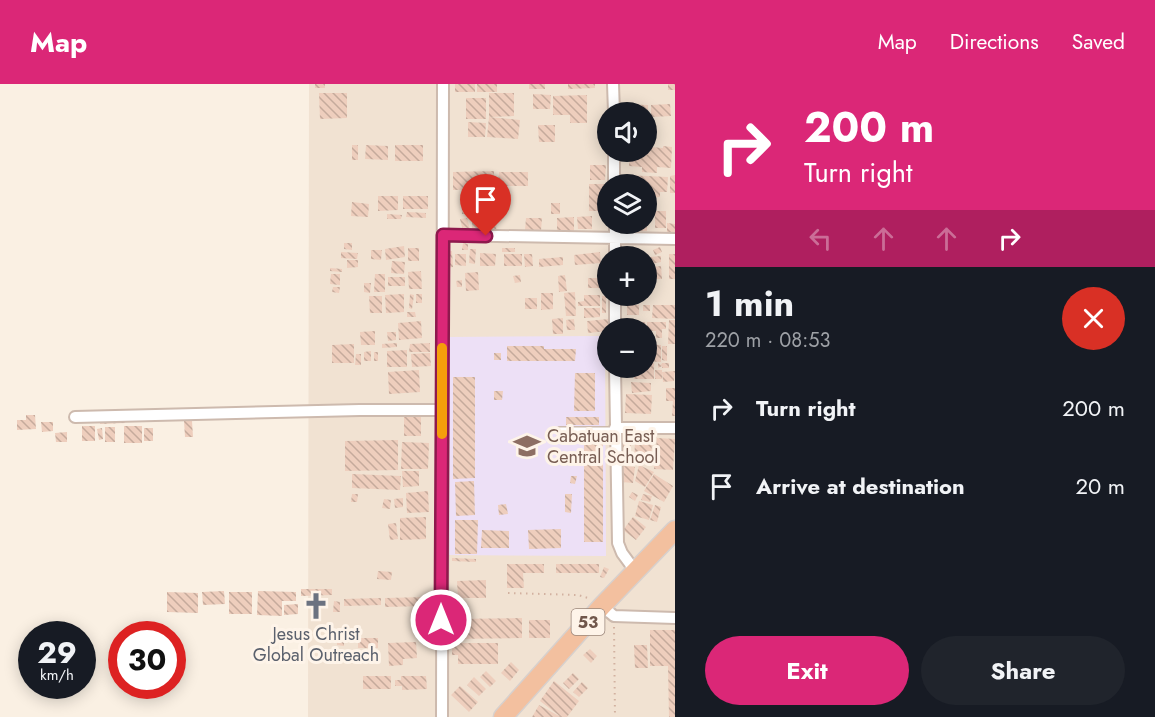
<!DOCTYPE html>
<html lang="en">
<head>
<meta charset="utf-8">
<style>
	:root { --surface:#171b24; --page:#20242c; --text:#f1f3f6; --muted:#9ea1a6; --accent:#db2777 }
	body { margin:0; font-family:Jost,sans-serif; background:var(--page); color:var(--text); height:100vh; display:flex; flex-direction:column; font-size:22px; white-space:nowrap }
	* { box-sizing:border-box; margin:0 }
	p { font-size:20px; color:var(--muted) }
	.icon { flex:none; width:33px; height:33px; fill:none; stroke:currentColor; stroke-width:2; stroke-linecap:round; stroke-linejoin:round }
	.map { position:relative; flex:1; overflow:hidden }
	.panel { display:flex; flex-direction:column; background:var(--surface); width:480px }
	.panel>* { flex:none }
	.top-card { background:#db2777; color:#fff; overflow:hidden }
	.controls { position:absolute; left:597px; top:18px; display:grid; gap:12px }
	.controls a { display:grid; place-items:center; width:60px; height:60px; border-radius:50%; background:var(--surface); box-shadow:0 3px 15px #0003; font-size:30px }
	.speed { position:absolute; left:18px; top:537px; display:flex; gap:12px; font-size:30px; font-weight:700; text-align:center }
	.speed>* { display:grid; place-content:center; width:78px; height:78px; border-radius:50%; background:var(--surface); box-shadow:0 3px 15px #0003; line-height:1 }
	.speed small { font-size:15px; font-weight:400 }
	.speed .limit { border:9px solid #d22; background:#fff; color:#111 }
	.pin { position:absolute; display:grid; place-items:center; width:51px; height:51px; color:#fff; margin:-62px -26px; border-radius:50% 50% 50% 0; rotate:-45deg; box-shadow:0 0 6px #0007 }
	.pin .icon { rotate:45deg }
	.me { position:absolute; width:66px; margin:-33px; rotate:0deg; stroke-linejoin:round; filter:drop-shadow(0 0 4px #0008) }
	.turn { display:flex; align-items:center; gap:21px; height:126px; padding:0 30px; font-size:27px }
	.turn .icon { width:78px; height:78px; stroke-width:2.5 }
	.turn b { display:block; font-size:42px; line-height:51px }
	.lanes { display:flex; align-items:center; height:57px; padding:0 30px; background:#0003; justify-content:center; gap:30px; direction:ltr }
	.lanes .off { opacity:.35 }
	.round { display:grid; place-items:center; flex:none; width:63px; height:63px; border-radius:32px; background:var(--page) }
	.overview { display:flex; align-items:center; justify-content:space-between; height:102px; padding:0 30px }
	h1 { font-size:36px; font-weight:700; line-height:45px }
	.button { display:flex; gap:12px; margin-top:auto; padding:12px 30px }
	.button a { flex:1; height:69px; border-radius:36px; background:var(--accent); color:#fff; font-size:24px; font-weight:700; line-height:69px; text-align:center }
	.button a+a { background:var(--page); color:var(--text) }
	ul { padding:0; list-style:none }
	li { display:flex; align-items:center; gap:18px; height:78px; padding:0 30px }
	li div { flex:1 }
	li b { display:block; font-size:22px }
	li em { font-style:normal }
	header { display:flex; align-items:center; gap:36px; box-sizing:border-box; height:84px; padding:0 30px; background:var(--accent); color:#fff }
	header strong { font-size:28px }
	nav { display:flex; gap:33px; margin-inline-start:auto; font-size:21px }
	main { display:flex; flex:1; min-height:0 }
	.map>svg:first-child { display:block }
	.residential { fill:#f1e2d2; fill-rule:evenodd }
	.education { fill:#ede0f6 }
	.building { fill:url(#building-back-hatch) }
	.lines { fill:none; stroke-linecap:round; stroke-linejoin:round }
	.service-casing { stroke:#cdbaae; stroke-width:8 }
	.minor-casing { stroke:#cdbaae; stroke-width:14 }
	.trunk-casing { stroke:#d7d0cd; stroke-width:21 }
	.path { stroke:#d2b1a0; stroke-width:2; stroke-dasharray:1.5 4.5; stroke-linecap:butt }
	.service { stroke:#fff; stroke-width:5 }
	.minor { stroke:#fff; stroke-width:10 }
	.trunk { stroke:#f3c09f; stroke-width:18 }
	.route-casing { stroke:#8e194d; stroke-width:15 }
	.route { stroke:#db2777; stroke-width:10 }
	.slow { stroke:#f59e0b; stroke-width:10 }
	.labels { text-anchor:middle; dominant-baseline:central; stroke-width:6; stroke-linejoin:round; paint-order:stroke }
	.shield { fill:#fef4e9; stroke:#9b867a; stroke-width:1.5 }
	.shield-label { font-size:16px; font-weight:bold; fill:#71574b }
	.education-label { font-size:18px; fill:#785e54; stroke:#fef4e9; text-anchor:start }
	.worship-label { font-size:18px; fill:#5b616d; stroke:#fef4e9 }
</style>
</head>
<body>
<header>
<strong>Map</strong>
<nav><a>Map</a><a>Directions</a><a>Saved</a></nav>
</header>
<main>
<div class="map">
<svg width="675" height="633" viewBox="0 0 675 633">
	<defs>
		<pattern id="building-back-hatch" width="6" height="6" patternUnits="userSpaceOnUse" patternTransform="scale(1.5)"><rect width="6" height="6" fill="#eecebd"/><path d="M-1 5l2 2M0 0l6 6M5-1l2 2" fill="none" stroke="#c5aa9c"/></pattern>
	</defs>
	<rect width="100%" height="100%" fill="#faf0e3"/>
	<!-- residential -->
	<path class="residential" d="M309 0H675V633H308ZM608 28H646V68H608ZM608 100H646V140H608ZM608 172H646V212H608ZM608 244H646V284H608Z"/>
	<!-- education -->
	<path class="education" d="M605 252 606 472 449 471 446 253Z"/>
	<!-- building -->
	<path class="building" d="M315 0H325V4H315Z
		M455 0H475V8H455Z
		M477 0H497V8H477Z
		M529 0H545V5H529Z
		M568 0H595V4L568 5Z
		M668 0H675V6H668Z
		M319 9H347V34L320 35Z
		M489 9H514V32L489 33Z
		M533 10 551 11 550 25H533Z
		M587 11V39H570V31H553V12Z
		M466 14H486V35H466Z
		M624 20 648 21V28H624Z
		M670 20 671 32 651 33V21Z
		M489 33 520 36 518 55 487 53Z
		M468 38 486 39 485 53H468Z
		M538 41H555V58H539Z
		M352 61H358V76H352Z
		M366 61 388 62V76L365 75Z
		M395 61H423V77H395Z
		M663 62 672 63 671 84 657 83V89L642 88V83L629 82 630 68H646L650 63 663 64Z
		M590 81H606L605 96H590Z
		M494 87V105L453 106V88Z
		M499 88H528V102H498Z
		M625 91 668 93 667 108H660V113L646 114V100H625Z
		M675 91V109H670V92Z
		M589 100H606L605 127H589Z
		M378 112H398V126L378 127Z
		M403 112H428V125H403Z
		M462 113H490V130H462Z
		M352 118 369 120 368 133 351 132Z
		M551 119H560V130H551Z
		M655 127H666V144H655Z
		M407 128 426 129V134L406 133Z
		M387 130 402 131 401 135H387Z
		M592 132V145H578L577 133Z
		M472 133 497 134 496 149 472 148Z
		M574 133V148L557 149V134Z
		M467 134 470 145 463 147 460 135Z
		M526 134H542L541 147 525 146Z
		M667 139 675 140V149H667Z
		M628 140H647V147H627Z
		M344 159H352V166L344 165Z
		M463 159 468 160V166H462Z
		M404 162 405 173 386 176 385 165Z
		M660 163 662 168 655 171 653 166Z
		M408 164H419V177H408Z
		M502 164H515V168H502Z
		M634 164 635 172H624V165Z
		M470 165H476L475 180 469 179Z
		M371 166H382L381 176 371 175Z
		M452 167 453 183 447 184 445 168Z
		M341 168 358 169 357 175 341 174Z
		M600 168 601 179 575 181 574 171Z
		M480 169 496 170 495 182H480Z
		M455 170H466V182L455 181Z
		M504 170H522V182H504Z
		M524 170H532L533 182 525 183Z
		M669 170H675V195H669Z
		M661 172V178L651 180 650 173Z
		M563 173V181L539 183V175Z
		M347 176H358V183L347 184Z
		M392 177 405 178 404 190 391 189Z
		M661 182 662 195H654L653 183Z
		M330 184 342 185V188L330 187Z
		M421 187 422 205H409L408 188Z
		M478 188 479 206 466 207 465 189Z
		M331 190H340V201L330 200Z
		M375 190H385V208H374Z
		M520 191 521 198 515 199 513 192Z
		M565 191 567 207 559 208 558 192Z
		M388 193H405V202H388Z
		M588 194H600V204H588Z
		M462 196V203H457L456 197Z
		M364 199H371L370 209 364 208Z
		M333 203H340L339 209 332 208Z
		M575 208 576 232H566L564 209Z
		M541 209H553V225L541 226Z
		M404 210V228L386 229 385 211Z
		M410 210 414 211 412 225 409 224Z
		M416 210H422V219H416Z
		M584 211H600V222H578V218L584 217Z
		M369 212H382V229H370Z
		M602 212H606V229H602Z
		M525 214H537V225H525Z
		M627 221H639V231H627Z
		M643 221H650V227H643Z
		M653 221H675V235L652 234Z
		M584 224H600V233L584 234Z
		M407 228H415L416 233H407Z
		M563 234V250H553L552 235Z
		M574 235 575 246H567L566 236Z
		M609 235 610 244H608V247L588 249 587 237Z
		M669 236H675V260H668Z
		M421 237 422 254 399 256 398 239Z
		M635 238 636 244H625V239Z
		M637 238H645L646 244H637Z
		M647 238H666V245H662V254H656V247H647Z
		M375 247V261H361L360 248Z
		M387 248H396V256L388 257Z
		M397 259V263L382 264V260Z
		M430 259V268H409L410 260Z
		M354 260V279H332V261Z
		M646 260 661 261V278L646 277Z
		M507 262H544V265H576L575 277H507Z
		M662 262H667V277L662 276Z
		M407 266V283H387V267Z
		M371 267V277H364V268Z
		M374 268H378V277H374Z
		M430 269 431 282 412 283 411 270Z
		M494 269H501V276H494Z
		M356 270H361V281H355Z
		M646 279H654V295H634V284H646Z
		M658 279 661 281 662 279H669V284H662V282L658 284Z
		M419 286 420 308 389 310 388 288Z
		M655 286H662V295H655Z
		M675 287 674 297 663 298 662 288Z
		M575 289H595V327H574Z
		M453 293H475V394L453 395Z
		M631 298 651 299V307L632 309Z
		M666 304H675V332H672L673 317H666Z
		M494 307H503L502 316H494Z
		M626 310 652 311 651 330 625 329Z
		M26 331H35L36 345 17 346V336H26Z
		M404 332H421V352H404Z
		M566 333H599V341H566Z
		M100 335H125V339L100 340Z
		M184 337H192L193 353H185Z
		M41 338H53V347L42 348Z
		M82 342H95V357H82Z
		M124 342H142V359H124Z
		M105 343H115V358H105Z
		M102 344 103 355 99 356 97 345Z
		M144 344H153V357H144Z
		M67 348V358H56L55 349Z
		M584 352H603V458H584Z
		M622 353H631V366H622Z
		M657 354 675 355 673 386 654 385Z
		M398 356V386L345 387V357Z
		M402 358 429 359 428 385H401Z
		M635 359 652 360 651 372 646 371V379L634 378Z
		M639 381 654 388 645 403 635 397Z
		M623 382 635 383 633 399 622 398Z
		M402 387H419V402L403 403Z
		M352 390 401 392 400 406 352 404Z
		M654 390 673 402 664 418 644 407Z
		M571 392H577L575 400 570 399Z
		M474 397 475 431 456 432 455 398Z
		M428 407 429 428 407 429 406 409Z
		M632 408 638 411 635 417 629 413Z
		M352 410H358L357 418H351Z
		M565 410H572L571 429 565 428Z
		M643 410 652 412 650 418 641 416Z
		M403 414V423L395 424 394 415Z
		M384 415 391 416 390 425 382 424Z
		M639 417 653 421 649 436 635 432Z
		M506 420 508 430 499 431 498 421Z
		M655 421 661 423 657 438 650 436Z
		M426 433V455L400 456V434Z
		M633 433 646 443 636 456 623 446Z
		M455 436H478L477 470H455Z
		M396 439 398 455 390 456 388 440Z
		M561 445V464L529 465 528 446Z
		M482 446 509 447V464H481Z
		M452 474 476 475V478L452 477Z
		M507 480H544V489H523L524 504H507Z
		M556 480H599V489H556Z
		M604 483 609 485 604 494 600 493Z
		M378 487 392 488 391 496 377 495Z
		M486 496V514H458L457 497Z
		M301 505H332V511L301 512Z
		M224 507 225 520 203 521 202 508Z
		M258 507 296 508V517H282V532L257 531Z
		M167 508 198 509V529L167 528Z
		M229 508H252V530H229Z
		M427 513V522L385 523V514Z
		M381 514V521L344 522V515Z
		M334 517 340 518V528H333Z
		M298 520V530L284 531V521Z
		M522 534V554L452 555V535Z
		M529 536H550V554H529Z
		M650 546H675V633H669L668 582H650Z
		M358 554H378V564H358Z
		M337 555H344V562L337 561Z
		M416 558 417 574 403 575V581L389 582 388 559Z
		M452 559H498V580H458V571H452Z
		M634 561H647L648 584H635Z
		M590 565 597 572 591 579 583 571Z
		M375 567V576H370V568Z
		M511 578 519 586 510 597 501 589Z
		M486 587 496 597 490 603 480 593Z
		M573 589 579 595 569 605 563 599Z
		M363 592H391V605H363Z
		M401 592H426L427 605 402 606V602H395V596H401Z
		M474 593 486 605 479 612 467 601Z
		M554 597 579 617 567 633H561L540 617Z
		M582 598 588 604 579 613 573 608Z
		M460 602 478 618 469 628 451 611Z
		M539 621 561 633H532Z"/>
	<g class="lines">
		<defs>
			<path id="service" d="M560 346H615"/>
			<path id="minor" d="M613 0 614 28
				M614 68V100
				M615 140V172
				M443 151 675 155
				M615 244V212
				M615 284 618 459 622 469 636 488
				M75 333 360 326H442
				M615 344H675
				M602 522 614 532 675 534
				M442 633 443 0"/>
			<path id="trunk" d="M503 633 602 522 675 446"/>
		</defs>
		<!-- service casing -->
		<use href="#service" class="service-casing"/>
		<!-- minor casing -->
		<use href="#minor" class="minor-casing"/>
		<!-- trunk casing -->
		<use href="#trunk" class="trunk-casing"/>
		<!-- path -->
		<path class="path" d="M508 509 578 511 588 514
			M614 543 615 633"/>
		<!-- service -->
		<use href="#service" class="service"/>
		<!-- minor -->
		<use href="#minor" class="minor"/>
		<!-- trunk -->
		<use href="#trunk" class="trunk"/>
	</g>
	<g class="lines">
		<defs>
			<path id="route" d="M441 536 443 151 486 152"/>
		</defs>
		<!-- route casing -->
		<use href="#route" class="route-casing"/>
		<!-- route -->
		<use href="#route" class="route"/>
		<!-- slow -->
		<path class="slow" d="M442 350V264"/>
	</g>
	<!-- icons -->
	<defs>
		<symbol id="school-bare" viewBox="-9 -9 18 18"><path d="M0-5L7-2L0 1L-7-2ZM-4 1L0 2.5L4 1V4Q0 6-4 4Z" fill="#8d6e63" stroke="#fef4e9" stroke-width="2.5" paint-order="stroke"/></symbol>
		<symbol id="church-bare" viewBox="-9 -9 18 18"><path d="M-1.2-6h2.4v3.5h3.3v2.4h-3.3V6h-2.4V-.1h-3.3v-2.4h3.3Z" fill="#6b7280" stroke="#fef4e9" stroke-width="2.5" paint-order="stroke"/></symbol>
	</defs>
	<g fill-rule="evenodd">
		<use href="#school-bare" x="508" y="343" width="38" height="38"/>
		<use href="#church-bare" x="297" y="503" width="38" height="38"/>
	</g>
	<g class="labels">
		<!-- shield labels -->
		<rect class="shield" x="571.5" y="525" width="33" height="26" rx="4.5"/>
		<g class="shield-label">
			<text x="588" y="538">53</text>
		</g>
		<!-- education labels -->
		<g class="education-label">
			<text x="547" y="352">Cabatuan East<tspan x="547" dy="21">Central School</tspan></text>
		</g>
		<!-- worship labels -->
		<g class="worship-label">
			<text x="316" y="550">Jesus Christ<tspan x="316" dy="21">Global Outreach</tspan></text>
		</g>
	</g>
</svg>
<div class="controls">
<a><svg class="icon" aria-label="sound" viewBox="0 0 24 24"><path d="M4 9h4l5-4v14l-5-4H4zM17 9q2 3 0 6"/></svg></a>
<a><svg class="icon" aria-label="layers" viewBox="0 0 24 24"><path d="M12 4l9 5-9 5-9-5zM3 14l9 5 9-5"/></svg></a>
<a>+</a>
<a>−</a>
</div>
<div class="speed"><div>29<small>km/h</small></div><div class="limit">30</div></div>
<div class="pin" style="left:486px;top:152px;background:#d93025"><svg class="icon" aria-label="arrive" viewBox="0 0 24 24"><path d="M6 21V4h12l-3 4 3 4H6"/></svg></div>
<svg class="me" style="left:441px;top:536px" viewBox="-20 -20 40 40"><circle r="17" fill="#db2777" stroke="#fff" stroke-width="3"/><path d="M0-11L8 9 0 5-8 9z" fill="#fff"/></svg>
</div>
<section class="panel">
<div class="top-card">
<div class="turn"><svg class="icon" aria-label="right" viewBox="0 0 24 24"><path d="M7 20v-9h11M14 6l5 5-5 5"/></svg><div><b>200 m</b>Turn right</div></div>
<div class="lanes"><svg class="icon off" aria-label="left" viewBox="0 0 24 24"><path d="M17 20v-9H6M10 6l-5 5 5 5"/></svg><svg class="icon off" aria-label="ahead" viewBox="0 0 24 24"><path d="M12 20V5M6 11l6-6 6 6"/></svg><svg class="icon off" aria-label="ahead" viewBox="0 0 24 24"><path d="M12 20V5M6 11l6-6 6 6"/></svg><svg class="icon" aria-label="right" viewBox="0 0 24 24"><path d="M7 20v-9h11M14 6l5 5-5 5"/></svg></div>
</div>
<div class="overview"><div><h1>1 min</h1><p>220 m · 08:53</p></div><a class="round" style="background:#d93025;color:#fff"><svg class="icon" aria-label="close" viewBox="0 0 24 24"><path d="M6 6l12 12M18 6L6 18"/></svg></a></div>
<ul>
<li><svg class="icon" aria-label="right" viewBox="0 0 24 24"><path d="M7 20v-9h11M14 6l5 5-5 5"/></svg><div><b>Turn right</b></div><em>200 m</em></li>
<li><svg class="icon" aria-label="arrive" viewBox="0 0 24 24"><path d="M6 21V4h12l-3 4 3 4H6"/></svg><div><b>Arrive at destination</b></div><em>20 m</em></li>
</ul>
<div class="button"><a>Exit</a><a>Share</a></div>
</section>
</main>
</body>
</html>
